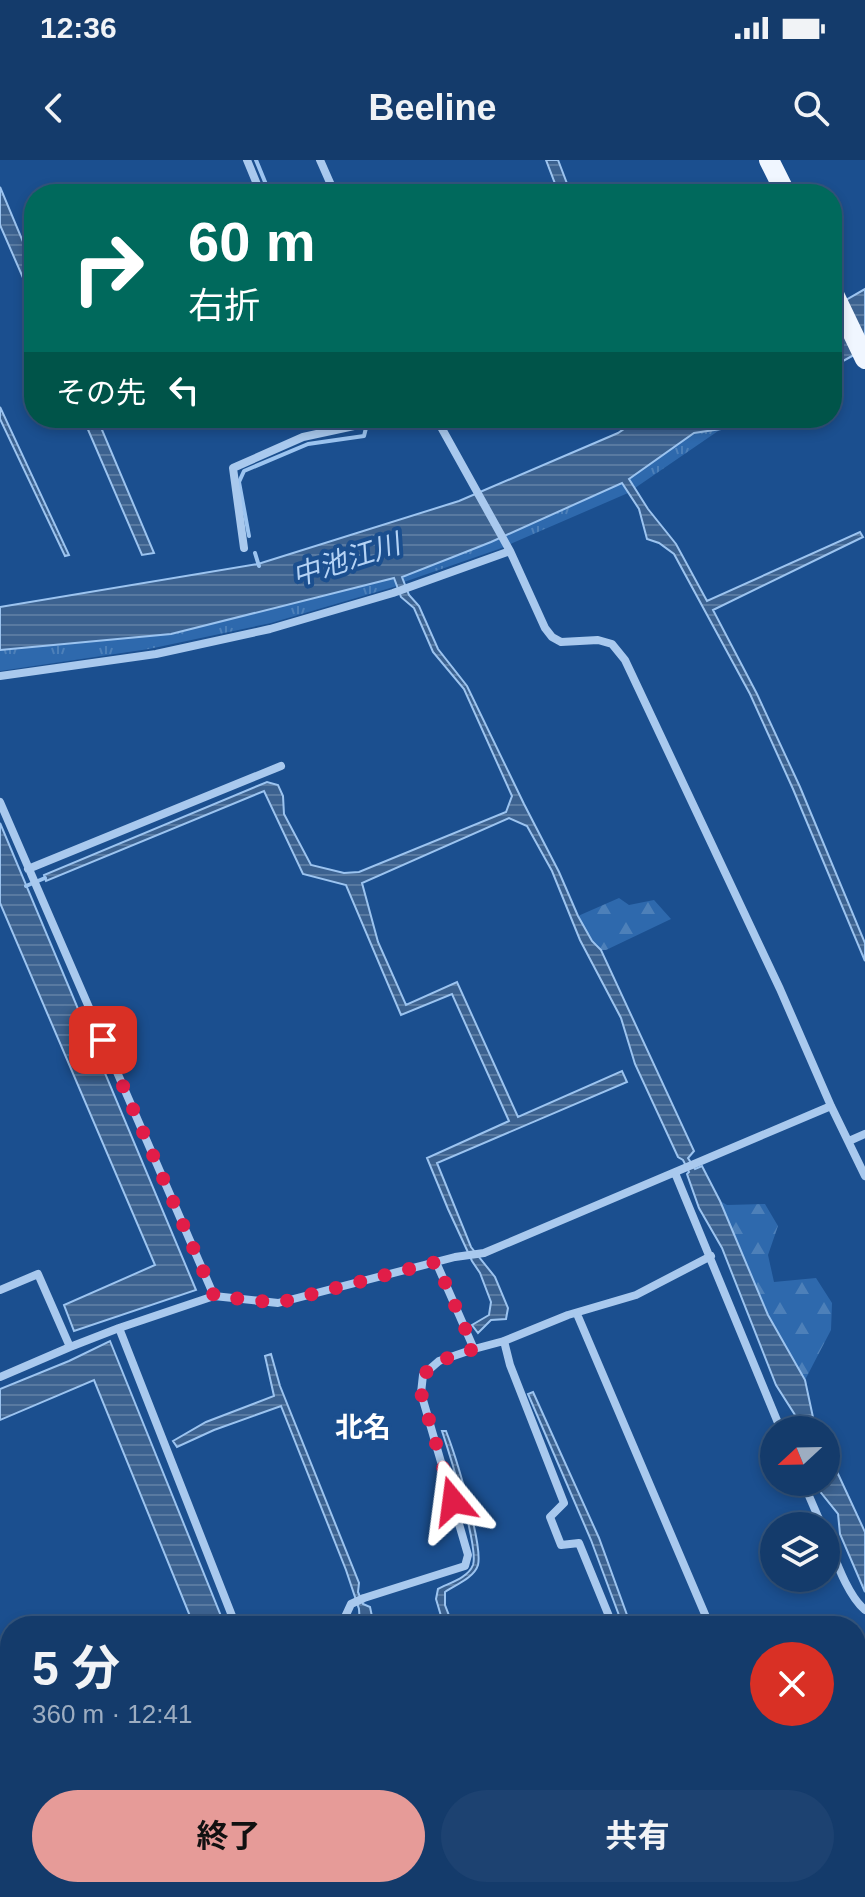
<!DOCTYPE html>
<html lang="ja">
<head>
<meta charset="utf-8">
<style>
	:root { --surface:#143b6b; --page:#1d4271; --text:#f1f3f6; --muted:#9dadc1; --line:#33557e; --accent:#e69b98 }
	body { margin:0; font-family:Helvetica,"Noto Sans JP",sans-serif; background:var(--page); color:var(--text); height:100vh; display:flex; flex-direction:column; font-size:30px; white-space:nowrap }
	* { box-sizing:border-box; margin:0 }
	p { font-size:26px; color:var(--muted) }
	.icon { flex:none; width:44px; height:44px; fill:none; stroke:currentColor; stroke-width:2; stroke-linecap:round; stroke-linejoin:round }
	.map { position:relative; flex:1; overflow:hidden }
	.side { position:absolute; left:0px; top:1456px; width:866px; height:282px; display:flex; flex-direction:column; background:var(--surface); border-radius:32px 32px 0 0; box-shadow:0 4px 12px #0003,0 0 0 2px var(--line) }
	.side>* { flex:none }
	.top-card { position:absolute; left:24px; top:24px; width:818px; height:244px; border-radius:32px; box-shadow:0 4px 12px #0003,0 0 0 2px var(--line); background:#00695c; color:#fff; overflow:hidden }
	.needle { width:52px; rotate:248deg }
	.fabs { position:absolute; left:760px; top:1256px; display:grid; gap:16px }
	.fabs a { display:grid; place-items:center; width:80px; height:80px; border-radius:50%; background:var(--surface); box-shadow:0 4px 12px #0003,0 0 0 2px var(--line); font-size:40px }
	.pin { position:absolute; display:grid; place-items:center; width:68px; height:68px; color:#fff; margin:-34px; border-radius:16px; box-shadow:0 4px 12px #0006 }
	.me { position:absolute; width:88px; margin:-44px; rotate:344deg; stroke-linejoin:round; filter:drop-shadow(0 0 6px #0008) }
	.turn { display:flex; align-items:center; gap:28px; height:168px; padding:0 32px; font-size:36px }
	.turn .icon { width:104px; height:104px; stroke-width:2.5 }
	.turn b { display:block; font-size:56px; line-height:68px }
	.then { display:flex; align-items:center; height:76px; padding:0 32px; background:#0003; gap:16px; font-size:30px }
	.round { display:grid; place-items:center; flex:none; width:84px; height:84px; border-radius:42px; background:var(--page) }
	.headline { display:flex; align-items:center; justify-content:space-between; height:136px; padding:0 32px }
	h1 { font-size:48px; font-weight:700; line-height:60px }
	.action { display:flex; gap:16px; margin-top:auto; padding:16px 32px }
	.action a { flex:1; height:92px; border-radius:48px; background:var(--accent); color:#111; font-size:32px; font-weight:700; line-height:92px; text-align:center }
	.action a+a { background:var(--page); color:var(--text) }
	.status { display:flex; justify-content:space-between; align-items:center; height:56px; padding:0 40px; background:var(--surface); direction:ltr }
	.status svg { height:22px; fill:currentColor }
	header { display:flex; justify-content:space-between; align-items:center; height:104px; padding:0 32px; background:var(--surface); font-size:36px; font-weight:700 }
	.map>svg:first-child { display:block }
	.grass { fill:url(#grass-tufts) }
	.forest { fill:url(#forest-firs) }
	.water { fill:url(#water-rules); stroke:#9cc4f0; stroke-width:2 }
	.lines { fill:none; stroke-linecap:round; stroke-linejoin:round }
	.stream { stroke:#9cc4f0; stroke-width:4 }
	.minor { stroke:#a9c9ee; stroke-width:8 }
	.primary { stroke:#f0f6ff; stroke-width:20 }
	.route { stroke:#e11d48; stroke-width:14; stroke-dasharray:0 25.2 }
	.labels { text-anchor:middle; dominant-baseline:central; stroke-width:8; stroke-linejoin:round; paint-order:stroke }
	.water-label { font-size:28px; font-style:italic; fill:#b5d3f5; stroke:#1b4f8f }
	.neighbourhood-label { font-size:28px; font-weight:bold; fill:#fff; stroke:#1b4f8f }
</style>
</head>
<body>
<div class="status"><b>12:36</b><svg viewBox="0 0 49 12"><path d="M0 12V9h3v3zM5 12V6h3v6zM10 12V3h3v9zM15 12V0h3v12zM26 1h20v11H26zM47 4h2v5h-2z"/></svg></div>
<header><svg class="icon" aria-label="back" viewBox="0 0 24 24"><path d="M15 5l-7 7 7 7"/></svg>Beeline<svg class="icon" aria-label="search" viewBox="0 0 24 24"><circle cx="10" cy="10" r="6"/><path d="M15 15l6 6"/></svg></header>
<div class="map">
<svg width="865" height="1737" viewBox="0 0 865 1737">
	<defs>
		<pattern id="grass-tufts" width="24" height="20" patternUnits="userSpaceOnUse" patternTransform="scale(2)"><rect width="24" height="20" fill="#2e69ad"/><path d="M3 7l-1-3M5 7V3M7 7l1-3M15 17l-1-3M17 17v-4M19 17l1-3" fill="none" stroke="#4d80b9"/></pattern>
		<pattern id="forest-firs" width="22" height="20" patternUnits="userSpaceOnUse" patternTransform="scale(2)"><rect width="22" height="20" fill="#2e69ad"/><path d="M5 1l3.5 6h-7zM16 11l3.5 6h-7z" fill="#4d80b9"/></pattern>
		<pattern id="water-rules" width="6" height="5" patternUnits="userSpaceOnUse" patternTransform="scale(2)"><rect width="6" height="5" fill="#3c6290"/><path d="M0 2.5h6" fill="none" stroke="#597aa1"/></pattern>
	</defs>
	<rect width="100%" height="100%" fill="#1b4f8f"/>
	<!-- grass -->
	<path class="grass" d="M721 269 635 328 629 318 694 273Z
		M622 323 628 333 499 389 404 422 402 416 491 382Z
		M394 418 397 426 271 463 149 489 0 511V490L171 474Z"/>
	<!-- forest -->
	<path class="forest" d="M619 738 629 745 654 740 671 759 606 790H601L592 781 578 756Z
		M720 1041 727 1045 765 1044 778 1066 768 1095 774 1122 816 1118 832 1143 831 1170 805 1220 768 1155Z"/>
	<!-- water -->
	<path class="water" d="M546 0H558L571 34H559Z
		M0 27 34 108V143L0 65Z
		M865 129V189L832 207V148Z
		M0 247 69 395 65 396 0 259Z
		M83 258H97L154 393 142 395Z
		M640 258H741L721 269 694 273 629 319 648 349 676 384 707 441 860 372 863 377 713 450 757 534 800 627 865 783V801L793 629 750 534 674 394 659 383 647 379 639 349 622 323 491 382 402 417 409 435 419 446 438 489 467 526 524 644 559 712 578 756 592 781 601 790 694 991 688 998 695 1009 702 1006 720 1041 768 1155 805 1220 814 1262 818 1270H803L802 1266 776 1225 722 1088 699 1048 687 1014 689 1012 683 1000 678 997 635 904 621 858 580 780 552 711 527 666 509 658 362 723 378 782 406 845 457 822 518 957 622 911 627 922 437 1003 471 1087 495 1117 508 1148 506 1159 491 1160 478 1173 472 1165 489 1155 491 1142 480 1113 472 1101 448 1049 427 998 509 961 452 834 401 855 346 725 303 714 264 631 46 721 44 715 267 622 278 625 283 636 284 654 311 705 344 713 359 712 506 652 512 636 464 529 433 492 414 448 401 437 394 418 171 474 0 490V447L258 404 459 341 618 273Z
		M0 663 196 1130 74 1171 64 1145 155 1105 0 743Z
		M110 1181 225 1466H194L94 1220 0 1260V1229L69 1201Z
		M271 1194 280 1226 359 1423 358 1432 363 1444 370 1447 374 1466H360L359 1449 346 1410 281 1246 214 1270 177 1287 173 1281 206 1262 274 1236 265 1196Z
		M533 1232 599 1378 631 1466H623L591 1380 528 1234Z
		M442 1271H446C455 1294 483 1384 478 1405 474 1418 455 1425 445 1432V1445L453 1466H444L436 1439 438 1429C449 1423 468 1418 473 1405 479 1388 449 1292 442 1271Z
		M826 1288 865 1372V1432L840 1374 838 1354 818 1329 815 1322H826Z
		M0 1673 10 1698V1728H22L26 1737H12L0 1706Z"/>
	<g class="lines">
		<!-- stream -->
		<path class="stream" d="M256 0 270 34
			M249 376 239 322 244 311 308 284 364 276 366 268 362 258
			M255 393 259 406
			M26 726 45 718"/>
		<!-- minor -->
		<path class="minor" d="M247 0 261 34
			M320 0 335 34
			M436 258 510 391 545 468 552 477 561 482 598 480 612 484 625 500 780 829 831 946 865 1016
			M244 388 233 308 303 277 354 266 351 258
			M0 516 156 494 270 469 393 433 510 391
			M0 642 214 1136
			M28 709 281 606
			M849 981 865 974
			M675 1013 781 1270
			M436 1102 474 1189 504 1181 568 1155 636 1135 711 1096
			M0 1130 38 1114 70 1187 119 1168 214 1136 278 1143 455 1097 484 1093 831 946
			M577 1154 710 1466
			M119 1168 236 1466
			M504 1181 510 1205 564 1343 550 1357 561 1385 579 1383 613 1466
			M0 1217 70 1187
			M803 1322 822 1366
			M826 1376C835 1398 847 1435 865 1450
			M348 1466 345 1457 351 1444 364 1438 465 1406 468 1395 421 1233 423 1215 439 1201 474 1189
			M856 1536 865 1532
			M0 1651 10 1676
			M31 1728 35 1737
			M342 1728 346 1737
			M853 1728 856 1737
			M587 1737 607 1728"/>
		<!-- primary -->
		<path class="primary" d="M769 0 786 34
			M832 130 865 199"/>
	</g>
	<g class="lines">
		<!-- route -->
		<path class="route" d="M103 880 214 1136 278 1143 436 1102 474 1189 439 1201 423 1215 421 1233 453 1341"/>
	</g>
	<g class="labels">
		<!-- water labels -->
		<g class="water-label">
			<text transform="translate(346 400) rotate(-18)">中池江川</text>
		</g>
		<!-- neighbourhood labels -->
		<g class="neighbourhood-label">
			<text x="363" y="1267">北名</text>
		</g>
	</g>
</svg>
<div class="fabs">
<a><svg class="needle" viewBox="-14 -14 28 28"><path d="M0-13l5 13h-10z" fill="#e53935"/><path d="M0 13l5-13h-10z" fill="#9dadc1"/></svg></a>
<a><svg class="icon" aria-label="layers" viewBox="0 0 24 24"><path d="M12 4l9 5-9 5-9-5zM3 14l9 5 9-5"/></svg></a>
</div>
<div class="pin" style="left:103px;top:880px;background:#d93025"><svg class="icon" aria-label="arrive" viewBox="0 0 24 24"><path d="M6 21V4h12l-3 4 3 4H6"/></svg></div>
<svg class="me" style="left:453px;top:1341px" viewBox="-20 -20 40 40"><path d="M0-17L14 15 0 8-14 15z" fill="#e11d48" stroke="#fff" stroke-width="4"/></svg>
<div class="top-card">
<div class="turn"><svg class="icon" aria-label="right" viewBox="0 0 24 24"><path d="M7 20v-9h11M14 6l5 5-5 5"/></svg><div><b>60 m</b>右折</div></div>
<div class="then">その先<svg class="icon" aria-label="left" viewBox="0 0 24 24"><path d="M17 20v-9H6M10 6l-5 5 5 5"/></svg></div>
</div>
<section class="side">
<div class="headline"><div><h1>5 分</h1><p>360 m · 12:41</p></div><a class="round" style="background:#d93025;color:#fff"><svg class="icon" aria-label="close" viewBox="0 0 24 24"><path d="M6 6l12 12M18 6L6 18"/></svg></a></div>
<div class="action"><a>終了</a><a>共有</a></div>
</section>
</div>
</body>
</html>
